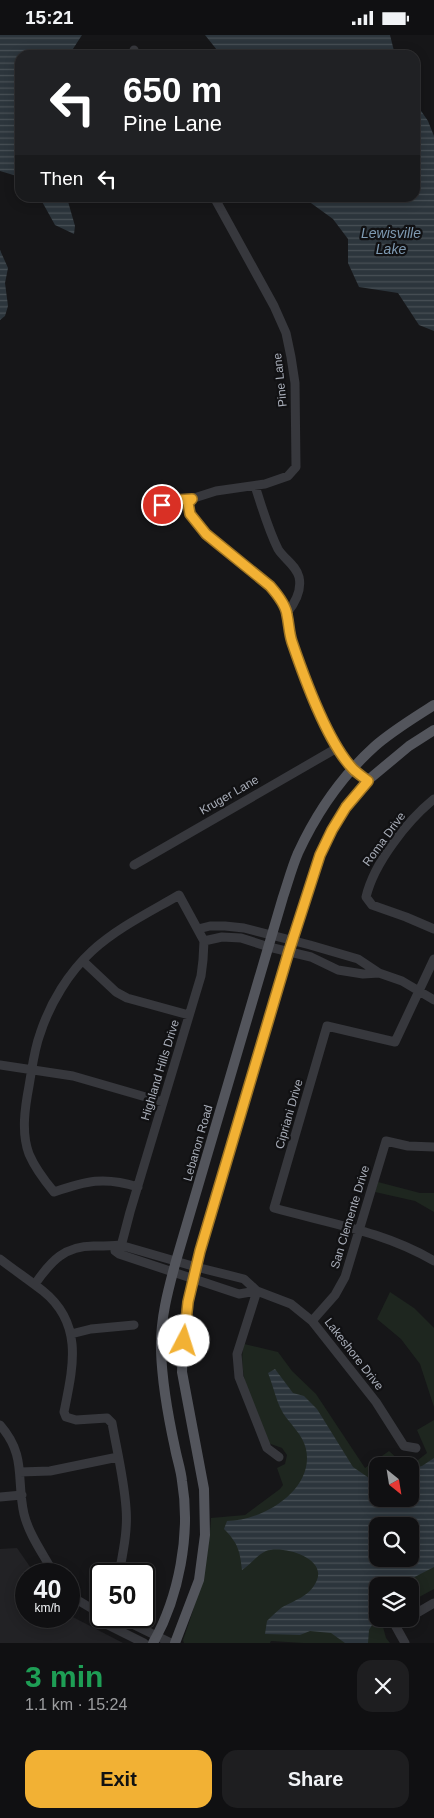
<!DOCTYPE html>
<html lang="en">
<head>
<meta charset="utf-8">
<style>
	:root { --surface:#101012; --page:#1e1e20; --text:#f1f3f6; --muted:#9c9d9f; --line:#303032; --accent:#f2b134 }
	body { margin:0; font-family:Arial,sans-serif; background:var(--page); color:var(--text); height:100vh; display:flex; flex-direction:column; font-size:19px; white-space:nowrap }
	* { box-sizing:border-box; margin:0 }
	p { font-size:16px; color:var(--muted) }
	.icon { flex:none; width:28px; height:28px; fill:none; stroke:currentColor; stroke-width:2; stroke-linecap:round; stroke-linejoin:round }
	.map { position:relative; height:1608px; overflow:hidden }
	.panel { display:flex; flex-direction:column; background:var(--surface); flex:1 }
	.panel>* { flex:none }
	.guide { position:absolute; left:15px; top:15px; width:405px; height:152px; border-radius:15px; box-shadow:0 2px 12px #0003,0 0 0 1px var(--line); background:#202124; color:#fff; overflow:hidden }
	.needle { width:32px; rotate:150deg }
	.tools { position:absolute; left:369px; top:1422px; display:grid; gap:10px }
	.tools a { display:grid; place-items:center; width:50px; height:50px; border-radius:10px; background:var(--surface); box-shadow:0 2px 12px #0003,0 0 0 1px var(--line); font-size:25px }
	.speed { position:absolute; left:15px; top:1528px; display:flex; gap:10px; font-size:25px; font-weight:700; text-align:center }
	.speed>* { display:grid; place-content:center; width:65px; height:65px; border-radius:50%; background:var(--surface); box-shadow:0 2px 12px #0003,0 0 0 1px var(--line); line-height:1 }
	.speed small { font-size:12px; font-weight:400 }
	.speed .limit { border:2px solid #111; border-radius:8px; background:#fff; color:#111 }
	.pin { position:absolute; display:grid; place-items:center; width:42px; height:42px; color:#fff; margin:-21px; border:2px solid #fff; border-radius:50%; box-shadow:0 1px 5px #0007 }
	.me { position:absolute; width:55px; margin:-28px; rotate:5deg; stroke-linejoin:round; filter:drop-shadow(0 0 4px #0008) }
	.turn { display:flex; align-items:center; gap:18px; height:105px; padding:0 25px; font-size:22px }
	.turn .icon { width:65px; height:65px; stroke-width:2.5 }
	.turn b { display:block; font-size:35px; line-height:42px }
	.then { display:flex; align-items:center; height:48px; padding:0 25px; background:#0003; gap:10px; font-size:19px }
	.round { display:grid; place-items:center; flex:none; width:52px; height:52px; border-radius:15px; background:var(--page) }
	.overview { display:flex; align-items:center; justify-content:space-between; height:85px; padding:0 25px }
	h1 { font-size:30px; font-weight:700; line-height:38px; color:#1e9e55 }
	.primary-button { display:flex; gap:10px; margin-top:auto; padding:10px 25px }
	.primary-button a { flex:1; height:58px; border-radius:15px; background:var(--accent); color:#111; font-size:20px; font-weight:700; line-height:58px; text-align:center }
	.primary-button a+a { background:var(--page); color:var(--text) }
	.status { display:flex; justify-content:space-between; align-items:center; height:35px; padding:0 25px; background:var(--surface); direction:ltr }
	.status svg { height:14px; fill:currentColor }
	.map>svg:first-child { display:block }
	.built { fill:#222225 }
	.green { fill:#1e261f; fill-rule:evenodd }
	.water { fill:url(#water-rules); fill-rule:evenodd }
	.lines { fill:none; stroke-linecap:round; stroke-linejoin:round }
	.minor { stroke:#37383d; stroke-width:9 }
	.major { stroke:#53555c; stroke-width:10 }
	.route-casing { stroke:#9d7322; stroke-width:12 }
	.route { stroke:#f2b134; stroke-width:9 }
	.labels { text-anchor:middle; dominant-baseline:central; stroke-width:4.5; stroke-linejoin:round; paint-order:stroke }
	.street-label { font-size:12px; fill:#a8adb8; stroke:#111113 }
	.water-label { font-size:14px; font-style:italic; fill:#7f9bb3; stroke:#111113 }
</style>
</head>
<body>
<div class="status"><b>15:21</b><svg viewBox="0 0 49 12"><path d="M0 12V9h3v3zM5 12V6h3v6zM10 12V3h3v9zM15 12V0h3v12zM26 1h20v11H26zM47 4h2v5h-2z"/></svg></div>
<div class="map">
<svg width="434" height="1608" viewBox="0 0 434 1608">
	<defs>
		<pattern id="water-rules" width="6" height="5" patternUnits="userSpaceOnUse" patternTransform="scale(1.25)"><rect width="6" height="5" fill="#2c353c"/><path d="M0 2.5h6" fill="none" stroke="#485056"/></pattern>
	</defs>
	<rect width="100%" height="100%" fill="#161618"/>
	<!-- built -->
	<path class="built" d="M17 1513 35 1539H26V1581H69V1580L123 1608H0V1514Z"/>
	<!-- green -->
	<path class="green" d="M378 1147 420 1158H434V1177L415 1166 375 1157Z
		M390 1257 414 1273 434 1293V1372L420 1329 401 1304 377 1284Z
		M244 1309 278 1317 292 1336 316 1359 365 1433 389 1416 401 1427 418 1425 427 1418 417 1395 434 1385V1554L410 1567V1551H378V1584H387L383 1592 386 1603 390 1608H303L271 1606 270 1608H184L183 1605C197 1566 209 1525 211 1483L245 1480 280 1454 283 1450 277 1433 285 1429 287 1420 282 1413 268 1408C257 1378 236 1342 244 1309ZM378 1431H410V1464H378ZM378 1491H410V1524H378Z"/>
	<!-- water -->
	<path class="water" d="M0 0H82L69 20H20V142L0 136Z
		M205 0H390L395 20H221Z
		M415 67 428 86 434 101V296L419 290 398 258 359 252 348 228V204L333 184 304 163 415 162Z
		M40 163H67L75 191 74 199 55 190Z
		M0 215 8 233 5 248 8 271 5 281 0 285Z
		M275 1334 293 1358 304 1361 317 1374 353 1432 369 1443 377 1445 378 1464H410V1434L422 1431 434 1423V1532L405 1547 401 1551H378L377 1582 369 1595 368 1608H345L331 1598 310 1596 300 1600 265 1599 267 1586C271 1582 276 1577 281 1573 294 1565 310 1562 317 1545 326 1522 282 1510 266 1516 257 1520 250 1530 242 1535 240 1516 238 1508 224 1494L227 1486C262 1486 315 1455 306 1414 303 1400 290 1389 283 1378 276 1366 273 1350 268 1338ZM410 1491V1524H378V1491Z"/>
	<g class="lines">
		<!-- minor -->
		<path class="minor" d="M134 15 136 20
			M255 451C262 472 268 494 278 514 284 524 296 530 299 542 302 555 295 568 287 578
			M191 464 188 468 190 479 207 499 270 551C277 559 286 570 288 580 289 589 289 598 292 607 304 642 327 707 353 734 357 738 363 742 367 746
			M160 485 158 480 161 472 170 467 191 464 216 456 265 449 288 441 296 432 295 348 291 322 286 298 274 271 214 162
			M434 764C407 786 374 828 366 862L372 870 406 882 434 894
			M134 830 337 713
			M198 894 210 891H225L244 893 310 910 358 924 379 938 402 946 434 965
			M204 906 222 902 241 903 269 912 311 922 338 935 363 939 379 938
			M434 924 395 1007 327 991 274 1173C328 1188 386 1197 434 1226
			M83 926 116 957 127 963 189 980
			M0 1030 73 1041 163 1067
			M115 1216 119 1219 239 1259 257 1256
			M119 1219 130 1177 201 941 203 925 204 906 179 860C150 877 117 893 92 916 69 937 50 968 40 999 34 1015 32 1034 29 1051 25 1072 21 1098 29 1119 35 1133 44 1145 54 1157 86 1146 104 1141 138 1152
			M0 1224C14 1235 29 1245 43 1256 84 1289 73 1332 64 1377L66 1382 76 1385 107 1383 112 1388C117 1416 124 1444 126 1473 128 1495 123 1517 119 1539
			M35 1249C51 1226 65 1210 96 1211 105 1211 111 1211 120 1210L196 1232 244 1244 257 1256 291 1269 312 1286 376 1367 404 1411 416 1413
			M257 1256 237 1319 239 1342 267 1413 279 1422
			M312 1286 335 1260 345 1242 386 1106 408 1111 434 1112
			M71 1299 91 1294 134 1290
			M0 1390C27 1421 16 1444 24 1479 29 1500 44 1520 54 1539
			M20 1437 50 1436 118 1422
			M0 1462 22 1460
			M69 1560 101 1579
			M104 1581 106 1589 144 1608
			M116 1581 171 1608
			M410 1582 434 1568
			M405 1608 395 1590 406 1584"/>
		<!-- major -->
		<path class="major" d="M153 1608C179 1562 191 1499 182 1446 181 1435 177 1424 175 1413 168 1381 162 1348 161 1315 160 1285 168 1255 176 1226L283 862C288 847 292 832 298 818 316 779 342 741 374 712 392 696 414 683 434 670
			M175 1608 199 1545 205 1500 204 1454 182 1337 184 1291 188 1267 200 1216 289 917 320 820 332 795 346 772 367 746 409 711 434 695"/>
	</g>
	<g class="lines">
		<defs>
			<path id="route" d="M162 470 177 465 192 464 188 468 190 479 206 499 270 551C277 559 286 570 287 580 289 589 289 598 292 607 304 642 327 707 353 734 357 738 363 742 368 746L346 772 332 795 320 820 289 916 200 1216 188 1267 184 1306"/>
		</defs>
		<!-- route casing -->
		<use href="#route" class="route-casing"/>
		<!-- route -->
		<use href="#route" class="route"/>
	</g>
	<g class="labels">
		<!-- street labels -->
		<g class="street-label">
			<text transform="translate(280 345) rotate(-96)">Pine Lane</text>
			<text transform="translate(229 760) rotate(-30)">Kruger Lane</text>
			<text transform="translate(384 804) rotate(-54)">Roma Drive</text>
			<text transform="translate(160 1035) rotate(-73)">Highland Hills Drive</text>
			<text transform="translate(289 1079) rotate(-74)">Cipriani Drive</text>
			<text transform="translate(198 1108) rotate(-74)">Lebanon Road</text>
			<text transform="translate(350 1182) rotate(-73)">San Clemente Drive</text>
			<text transform="translate(354 1319) rotate(52)">Lakeshore Drive</text>
		</g>
		<!-- water labels -->
		<g class="water-label">
			<text x="391" y="198">Lewisville<tspan x="391" dy="16">Lake</tspan></text>
		</g>
	</g>
</svg>
<div class="tools">
<a><svg class="needle" viewBox="-14 -14 28 28"><path d="M0-13l5 13h-10z" fill="#e53935"/><path d="M0 13l5-13h-10z" fill="#9c9d9f"/></svg></a>
<a><svg class="icon" aria-label="search" viewBox="0 0 24 24"><circle cx="10" cy="10" r="6"/><path d="M15 15l6 6"/></svg></a>
<a><svg class="icon" aria-label="layers" viewBox="0 0 24 24"><path d="M12 4l9 5-9 5-9-5zM3 14l9 5 9-5"/></svg></a>
</div>
<div class="speed"><div>40<small>km/h</small></div><div class="limit">50</div></div>
<div class="pin" style="left:162px;top:470px;background:#d93025"><svg class="icon" aria-label="arrive" viewBox="0 0 24 24"><path d="M6 21V4h12l-3 4 3 4H6"/></svg></div>
<svg class="me" style="left:184px;top:1306px" viewBox="-20 -20 40 40"><circle r="19" fill="#fff"/><path d="M0-13L10 11 0 6-10 11z" fill="#f2b134"/></svg>
<div class="guide">
<div class="turn"><svg class="icon" aria-label="left" viewBox="0 0 24 24"><path d="M17 20v-9H6M10 6l-5 5 5 5"/></svg><div><b>650 m</b>Pine Lane</div></div>
<div class="then">Then<svg class="icon" aria-label="left" viewBox="0 0 24 24"><path d="M17 20v-9H6M10 6l-5 5 5 5"/></svg></div>
</div>
</div>
<section class="panel">
<div class="overview"><div><h1>3 min</h1><p>1.1 km · 15:24</p></div><a class="round"><svg class="icon" aria-label="close" viewBox="0 0 24 24"><path d="M6 6l12 12M18 6L6 18"/></svg></a></div>
<div class="primary-button"><a>Exit</a><a>Share</a></div>
</section>
</body>
</html>
